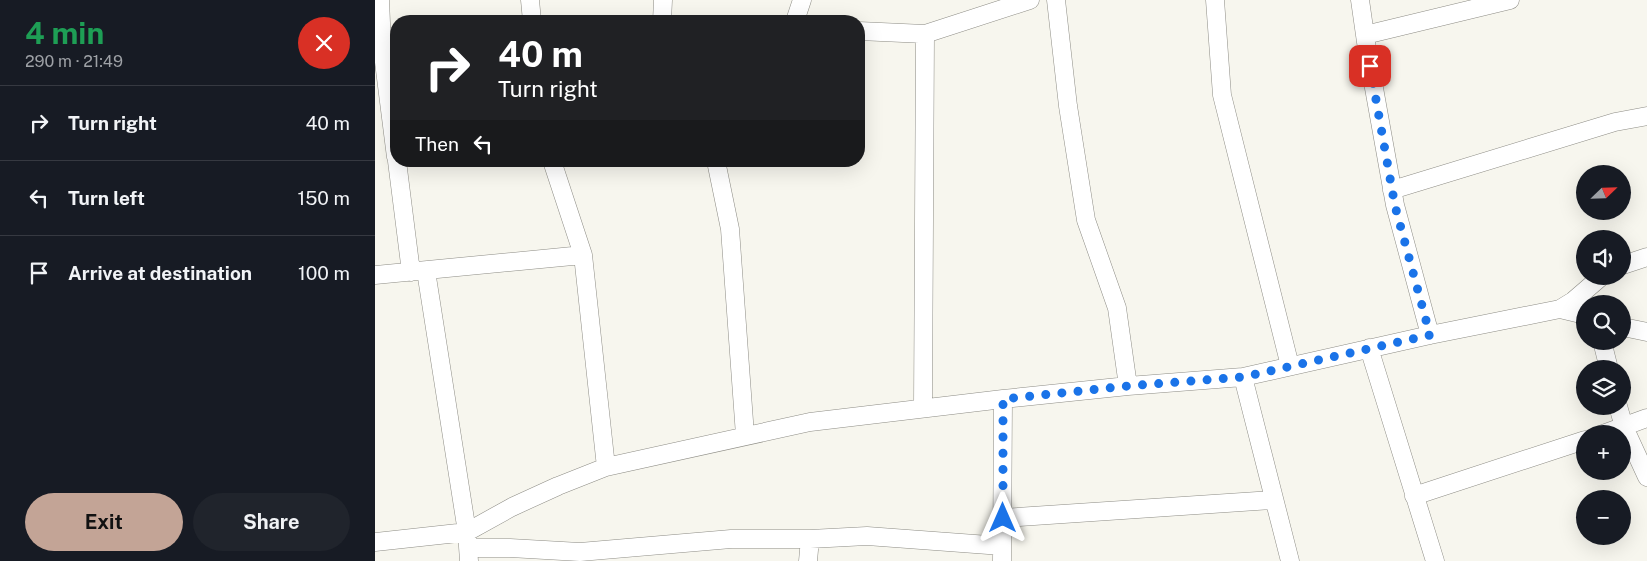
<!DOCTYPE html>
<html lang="en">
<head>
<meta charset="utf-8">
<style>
	:root { --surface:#171b24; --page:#20242c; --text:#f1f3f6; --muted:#9ea1a6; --line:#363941; --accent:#c3a496 }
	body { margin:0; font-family:"Public Sans",sans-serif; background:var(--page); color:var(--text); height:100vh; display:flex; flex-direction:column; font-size:19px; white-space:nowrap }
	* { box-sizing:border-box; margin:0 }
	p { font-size:16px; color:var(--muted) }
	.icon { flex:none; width:28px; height:28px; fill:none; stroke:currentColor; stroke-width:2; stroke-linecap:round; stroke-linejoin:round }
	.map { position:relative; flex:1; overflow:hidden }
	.details { display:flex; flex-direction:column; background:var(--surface); width:375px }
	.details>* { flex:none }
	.banner { position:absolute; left:15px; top:15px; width:475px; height:152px; border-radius:20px; box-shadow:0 5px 20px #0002; background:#202124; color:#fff; overflow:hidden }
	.needle { width:32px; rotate:67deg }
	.controls { position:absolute; left:1201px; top:165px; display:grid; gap:10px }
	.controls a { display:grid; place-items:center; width:55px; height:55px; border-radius:50%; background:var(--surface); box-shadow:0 5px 20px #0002; font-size:25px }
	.pin { position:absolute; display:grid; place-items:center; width:42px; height:42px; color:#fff; margin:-21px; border-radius:10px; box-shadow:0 2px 8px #0006 }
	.me { position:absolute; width:55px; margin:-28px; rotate:0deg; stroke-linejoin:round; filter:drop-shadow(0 0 4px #0008) }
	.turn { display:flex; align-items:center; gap:18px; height:105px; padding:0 25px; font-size:22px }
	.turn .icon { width:65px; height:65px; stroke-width:2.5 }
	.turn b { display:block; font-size:35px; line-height:42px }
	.then { display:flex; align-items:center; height:48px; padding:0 25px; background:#0003; gap:10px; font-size:19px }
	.round { display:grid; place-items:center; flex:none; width:52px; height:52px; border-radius:26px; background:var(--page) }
	.summary { display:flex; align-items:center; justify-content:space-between; height:85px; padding:0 25px }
	h1 { font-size:30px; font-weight:700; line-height:38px; color:#1e9e55 }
	.primary-button { display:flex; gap:10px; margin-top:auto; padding:10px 25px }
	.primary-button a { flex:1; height:58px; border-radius:30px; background:var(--accent); color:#111; font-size:20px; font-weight:700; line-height:58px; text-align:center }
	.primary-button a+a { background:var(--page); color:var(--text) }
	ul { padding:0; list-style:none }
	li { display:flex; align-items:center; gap:15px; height:75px; padding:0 25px; border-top:1px solid var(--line) }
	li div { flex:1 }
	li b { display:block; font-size:19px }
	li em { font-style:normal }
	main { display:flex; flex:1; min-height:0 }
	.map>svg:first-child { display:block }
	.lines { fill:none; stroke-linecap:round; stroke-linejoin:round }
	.street-casing { stroke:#8d8c85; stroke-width:19 }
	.street { stroke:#fff; stroke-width:18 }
	.route { stroke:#1a73e8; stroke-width:9; stroke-dasharray:0 16.2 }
</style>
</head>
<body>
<main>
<section class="details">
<div class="summary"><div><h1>4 min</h1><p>290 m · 21:49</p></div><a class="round" style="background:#d93025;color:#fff"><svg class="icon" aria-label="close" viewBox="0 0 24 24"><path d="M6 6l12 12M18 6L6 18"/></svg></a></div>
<ul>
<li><svg class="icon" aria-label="right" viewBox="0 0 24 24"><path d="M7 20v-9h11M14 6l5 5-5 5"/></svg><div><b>Turn right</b></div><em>40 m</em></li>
<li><svg class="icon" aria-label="left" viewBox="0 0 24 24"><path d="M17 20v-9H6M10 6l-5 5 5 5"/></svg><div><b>Turn left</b></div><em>150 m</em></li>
<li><svg class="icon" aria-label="arrive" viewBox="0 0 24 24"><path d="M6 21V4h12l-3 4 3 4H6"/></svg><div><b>Arrive at destination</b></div><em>100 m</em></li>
</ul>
<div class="primary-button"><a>Exit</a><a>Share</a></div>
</section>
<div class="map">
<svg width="1272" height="561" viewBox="0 0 1272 561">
	<rect width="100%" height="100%" fill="#f7f6ee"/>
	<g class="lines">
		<defs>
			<path id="street" d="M5 0 7 46 21 157
				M155 0 157 21
				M681 0 693 106 711 220 742 308 753 386
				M840 0 847 95 915 366
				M985 0 992 49 1020 205 1055 335
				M287 21 288 0
				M420 21 427 0
				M484 31 550 34
				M990 35 1135 0
				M22 161 36 272
				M177 161 208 255 231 467
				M341 161 355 229 370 435
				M1017 190 1240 122 1272 116
				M1248 265 1272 257
				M51 271 92 532 94 561
				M0 275 208 255
				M1185 309 1198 301 1227 276
				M1248 327 1272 332
				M1227 341 1234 369
				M994 348 1060 561
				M868 377 915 561
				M1243 406 1249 427 1272 477
				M548 408 550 34 655 0
				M1228 434 1272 418
				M1039 496 1210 440
				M628 518 898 500
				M0 542 92 532 137 507 183 486 231 467 435 422 628 399 753 386 868 377 1055 335 1185 309 1210 315
				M93 548H135L205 552 356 539H435L492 536 627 546
				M433 561 435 539
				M627 561 628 399"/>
		</defs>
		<!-- street casing -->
		<use href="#street" class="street-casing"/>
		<!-- street -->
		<use href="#street" class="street"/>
	</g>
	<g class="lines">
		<!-- route -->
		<path class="route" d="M628 518V399L753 386 868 377 1055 335 1020 206 995 66"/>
	</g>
</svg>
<div class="controls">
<a><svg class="needle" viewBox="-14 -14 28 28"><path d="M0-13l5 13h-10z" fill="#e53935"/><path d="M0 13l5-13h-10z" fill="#9ea1a6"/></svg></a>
<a><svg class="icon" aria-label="sound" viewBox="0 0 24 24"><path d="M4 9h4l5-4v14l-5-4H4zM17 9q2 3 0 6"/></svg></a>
<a><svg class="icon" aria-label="search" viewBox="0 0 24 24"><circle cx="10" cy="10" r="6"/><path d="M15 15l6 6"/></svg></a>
<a><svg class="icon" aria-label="layers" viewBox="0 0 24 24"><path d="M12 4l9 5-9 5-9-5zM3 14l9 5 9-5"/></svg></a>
<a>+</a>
<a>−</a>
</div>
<div class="pin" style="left:995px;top:66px;background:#d93025"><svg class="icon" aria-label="arrive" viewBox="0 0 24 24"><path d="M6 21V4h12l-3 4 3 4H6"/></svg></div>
<svg class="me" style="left:628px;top:518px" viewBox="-20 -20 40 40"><path d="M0-17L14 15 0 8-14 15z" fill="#1a73e8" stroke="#fff" stroke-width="4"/></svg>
<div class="banner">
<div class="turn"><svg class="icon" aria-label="right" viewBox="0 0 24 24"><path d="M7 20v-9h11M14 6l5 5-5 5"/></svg><div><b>40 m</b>Turn right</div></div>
<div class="then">Then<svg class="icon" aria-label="left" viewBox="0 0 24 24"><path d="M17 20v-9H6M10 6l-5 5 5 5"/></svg></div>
</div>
</div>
</main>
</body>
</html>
